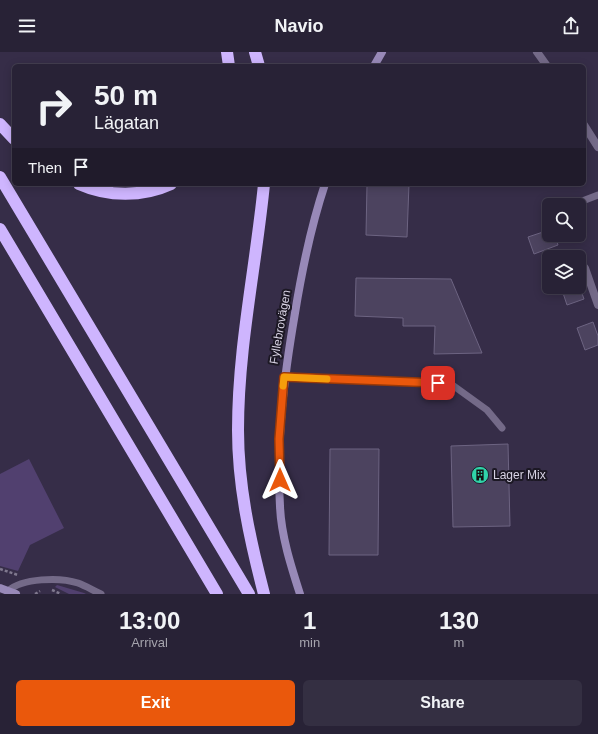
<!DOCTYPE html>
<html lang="en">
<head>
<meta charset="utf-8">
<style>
	:root { --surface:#282236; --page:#342f42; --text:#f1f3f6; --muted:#a5a4ad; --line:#443f51; --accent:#ea580c }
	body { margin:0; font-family:Helvetica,sans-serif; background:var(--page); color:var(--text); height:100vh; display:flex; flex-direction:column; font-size:15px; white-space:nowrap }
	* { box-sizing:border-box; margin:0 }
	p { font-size:13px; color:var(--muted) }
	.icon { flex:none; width:22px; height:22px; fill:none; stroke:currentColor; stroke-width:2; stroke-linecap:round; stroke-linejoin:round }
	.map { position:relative; height:542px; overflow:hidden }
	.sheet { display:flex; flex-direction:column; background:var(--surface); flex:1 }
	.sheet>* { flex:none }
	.guide { position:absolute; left:12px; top:12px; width:574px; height:122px; border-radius:6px; box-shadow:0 2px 10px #0003,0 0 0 1px var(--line); background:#282236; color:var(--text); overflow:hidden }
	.tools { position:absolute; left:542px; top:146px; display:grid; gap:8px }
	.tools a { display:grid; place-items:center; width:44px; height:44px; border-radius:6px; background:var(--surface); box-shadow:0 2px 10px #0003,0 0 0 1px var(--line); font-size:20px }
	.pin { position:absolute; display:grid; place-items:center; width:34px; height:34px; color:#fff; margin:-17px; border-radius:8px; box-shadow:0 2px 6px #0006 }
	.me { position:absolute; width:44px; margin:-22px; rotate:0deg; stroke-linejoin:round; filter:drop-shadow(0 0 3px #0008) }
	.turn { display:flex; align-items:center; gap:14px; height:84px; padding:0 16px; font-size:18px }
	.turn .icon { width:52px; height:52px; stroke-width:2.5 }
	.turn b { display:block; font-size:28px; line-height:34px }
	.then { display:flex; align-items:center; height:38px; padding:0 16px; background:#0003; gap:8px; font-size:15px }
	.eta { display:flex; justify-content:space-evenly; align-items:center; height:68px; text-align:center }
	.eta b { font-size:24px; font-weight:700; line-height:28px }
	.action { display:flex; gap:8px; margin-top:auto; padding:8px 16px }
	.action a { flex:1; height:46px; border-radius:6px; background:var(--accent); color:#fff; font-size:16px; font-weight:700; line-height:46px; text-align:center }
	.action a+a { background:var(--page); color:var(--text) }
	header { display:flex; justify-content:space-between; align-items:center; height:52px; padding:0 16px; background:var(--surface); font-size:18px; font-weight:700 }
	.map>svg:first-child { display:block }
	.green { fill:#51406f }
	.building { fill:#4c435f; stroke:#6d6482 }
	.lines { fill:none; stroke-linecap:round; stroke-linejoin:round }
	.path { stroke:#80798f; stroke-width:2.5; stroke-dasharray:3 2; stroke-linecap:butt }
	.lane { stroke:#746a88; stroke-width:7 }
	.street { stroke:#746a88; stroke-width:8 }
	.secondary { stroke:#9889b8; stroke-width:8 }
	.highway { stroke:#ceb5fe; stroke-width:12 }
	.route-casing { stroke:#983908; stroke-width:10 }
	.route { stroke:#ea580c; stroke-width:7 }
	.slow { stroke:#f59e0b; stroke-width:7 }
	.labels { text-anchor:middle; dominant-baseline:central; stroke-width:4; stroke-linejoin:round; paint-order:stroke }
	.street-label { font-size:12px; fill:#d7d2e3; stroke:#1c1824 }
	.poi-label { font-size:12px; fill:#d7d2e3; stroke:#1c1824; text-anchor:start }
</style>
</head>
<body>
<header><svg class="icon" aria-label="menu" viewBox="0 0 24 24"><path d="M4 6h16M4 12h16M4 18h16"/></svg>Navio<svg class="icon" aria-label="share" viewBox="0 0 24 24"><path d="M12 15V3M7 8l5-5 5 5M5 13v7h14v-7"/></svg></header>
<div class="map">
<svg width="598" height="542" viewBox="0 0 598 542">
	<rect width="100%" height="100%" fill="#362d48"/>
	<!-- green -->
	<path class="green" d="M29 407 64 476 30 493 18 519 0 514V422Z
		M57 533 84 541 86 542H69L55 535Z"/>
	<!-- building -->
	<path class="building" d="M367 132H409L407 185 366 183Z
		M549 178V183H555L558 193 534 202 528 185Z
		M356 226 451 227 482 301 434 302 435 274H403V266L355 264Z
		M579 233 584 247 567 253 561 235H579Z
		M593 270 598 284V293L585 298 577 276Z
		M508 392 510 474 453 475 451 394Z
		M330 397H379L378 503H329Z"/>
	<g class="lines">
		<!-- path -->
		<path class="path" d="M0 517 18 523
			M52 538 61 542
			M35 542 40 539"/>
		<!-- lane -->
		<path class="lane" d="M572 153 598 143
			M284 325 451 332 487 358 502 376
			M8 539C22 526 60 525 78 531 86 534 94 539 101 542"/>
		<!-- street -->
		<path class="street" d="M537 0 547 14
			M584 73 598 95
			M585 216 598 253"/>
		<!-- secondary -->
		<path class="secondary" d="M374 14 382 0
			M0 536 16 542
			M300 542C291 514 281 483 280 454 276 389 284 325 295 261 302 218 311 174 325 132"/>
		<!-- highway -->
		<path class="highway" d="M227 0 229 14
			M255 0 259 14
			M0 72 14 87
			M0 125 249 542
			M79 132C108 145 143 145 171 132
			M264 132C256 214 238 295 238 378 238 434 250 488 264 542
			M0 177 217 542"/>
	</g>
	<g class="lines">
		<defs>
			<path id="route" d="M280 428 279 387 284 325 438 331"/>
		</defs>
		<!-- route casing -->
		<use href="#route" class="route-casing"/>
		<!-- route -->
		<use href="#route" class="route"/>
		<!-- slow -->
		<path class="slow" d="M283 334 284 325 327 327"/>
	</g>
	<!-- icons -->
	<defs>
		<symbol id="building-disc" viewBox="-11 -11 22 22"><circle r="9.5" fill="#30d4aa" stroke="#1c1824"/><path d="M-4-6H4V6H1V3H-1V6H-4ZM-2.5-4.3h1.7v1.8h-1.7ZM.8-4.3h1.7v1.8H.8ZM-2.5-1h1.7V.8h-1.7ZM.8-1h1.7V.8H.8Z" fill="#111"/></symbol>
	</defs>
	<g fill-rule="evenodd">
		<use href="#building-disc" x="470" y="413" width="20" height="20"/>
	</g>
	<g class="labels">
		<!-- street labels -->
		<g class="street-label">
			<text transform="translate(280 275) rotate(-80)">Fyllebrovägen</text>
		</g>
		<!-- poi labels -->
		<g class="poi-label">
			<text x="493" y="423">Lager Mix</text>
		</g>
	</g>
</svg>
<div class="tools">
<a><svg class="icon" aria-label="search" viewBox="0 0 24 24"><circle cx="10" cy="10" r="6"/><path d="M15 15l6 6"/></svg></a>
<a><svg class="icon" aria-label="layers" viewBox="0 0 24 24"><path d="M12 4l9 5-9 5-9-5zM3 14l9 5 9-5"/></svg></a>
</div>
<div class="pin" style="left:438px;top:331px;background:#d93025"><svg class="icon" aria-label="arrive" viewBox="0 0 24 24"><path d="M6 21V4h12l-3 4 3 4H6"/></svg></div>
<svg class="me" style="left:280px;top:428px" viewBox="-20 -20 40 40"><path d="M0-17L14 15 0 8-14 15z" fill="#ea580c" stroke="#fff" stroke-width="4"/></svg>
<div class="guide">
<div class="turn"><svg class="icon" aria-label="right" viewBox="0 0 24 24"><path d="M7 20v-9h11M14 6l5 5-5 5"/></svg><div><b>50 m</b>Lägatan</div></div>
<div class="then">Then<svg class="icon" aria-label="arrive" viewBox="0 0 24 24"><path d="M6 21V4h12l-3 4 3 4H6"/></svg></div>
</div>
</div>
<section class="sheet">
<div class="eta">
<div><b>13:00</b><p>Arrival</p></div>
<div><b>1</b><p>min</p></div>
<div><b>130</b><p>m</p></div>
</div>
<div class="action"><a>Exit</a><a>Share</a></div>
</section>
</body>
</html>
